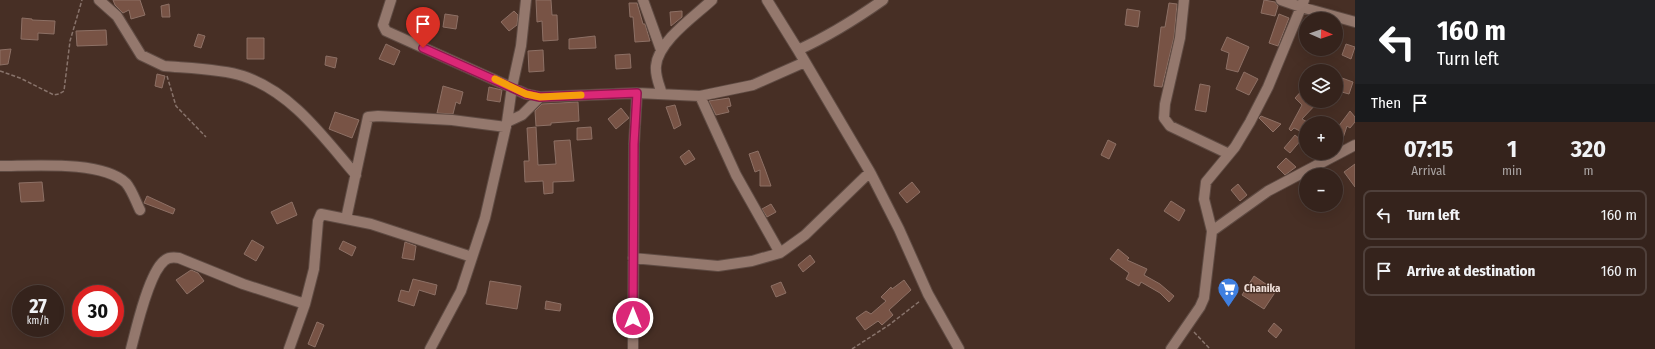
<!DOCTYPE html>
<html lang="en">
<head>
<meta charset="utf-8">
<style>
	:root { --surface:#35231c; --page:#3d2b25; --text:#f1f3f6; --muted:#aaa4a3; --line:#4f403b }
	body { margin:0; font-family:"Fira Sans Condensed",sans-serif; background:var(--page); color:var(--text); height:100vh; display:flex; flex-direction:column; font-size:15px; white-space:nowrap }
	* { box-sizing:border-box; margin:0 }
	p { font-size:13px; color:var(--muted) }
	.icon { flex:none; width:22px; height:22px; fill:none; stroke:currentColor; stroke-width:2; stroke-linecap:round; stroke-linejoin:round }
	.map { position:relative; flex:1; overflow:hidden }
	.side { display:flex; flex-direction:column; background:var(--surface); width:300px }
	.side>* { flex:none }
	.hud { background:#202124; color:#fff; overflow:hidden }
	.needle { width:26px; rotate:92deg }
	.buttons { position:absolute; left:1299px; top:12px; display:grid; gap:8px }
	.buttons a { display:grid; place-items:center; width:44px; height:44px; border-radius:50%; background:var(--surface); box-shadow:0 4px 16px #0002,0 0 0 1px var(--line); font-size:20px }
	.speed { position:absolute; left:12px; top:285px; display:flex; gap:8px; font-size:20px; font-weight:700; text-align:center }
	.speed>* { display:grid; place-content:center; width:52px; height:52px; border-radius:50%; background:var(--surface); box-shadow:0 4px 16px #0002,0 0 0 1px var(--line); line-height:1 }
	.speed small { font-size:10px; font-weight:400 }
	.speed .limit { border:6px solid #d22; background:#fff; color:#111 }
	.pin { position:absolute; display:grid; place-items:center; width:34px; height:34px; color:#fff; margin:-41px -17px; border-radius:50% 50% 50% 0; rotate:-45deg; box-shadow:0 0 4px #0007 }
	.pin .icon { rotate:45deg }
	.me { position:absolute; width:44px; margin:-22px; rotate:0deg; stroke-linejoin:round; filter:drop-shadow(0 0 3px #0008) }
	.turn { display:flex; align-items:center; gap:14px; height:84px; padding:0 16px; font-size:18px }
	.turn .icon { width:52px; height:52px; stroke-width:2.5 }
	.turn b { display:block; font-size:28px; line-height:34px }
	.then { display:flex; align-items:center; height:38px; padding:0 16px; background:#0003; gap:8px; font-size:15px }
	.eta { display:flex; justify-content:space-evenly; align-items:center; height:68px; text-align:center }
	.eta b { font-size:24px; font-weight:700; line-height:28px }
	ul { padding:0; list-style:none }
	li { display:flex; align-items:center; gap:12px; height:50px; margin:0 8px 6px; padding:0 8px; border:2px solid var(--line); border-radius:8px }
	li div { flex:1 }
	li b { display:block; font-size:15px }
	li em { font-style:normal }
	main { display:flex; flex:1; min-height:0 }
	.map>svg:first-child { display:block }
	.building { fill:#785345; stroke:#8d7065 }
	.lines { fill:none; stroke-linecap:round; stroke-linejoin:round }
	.street-casing { stroke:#5f4b43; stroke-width:12 }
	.path { stroke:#88736b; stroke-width:1.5; stroke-dasharray:4 2; stroke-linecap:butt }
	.street { stroke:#94786d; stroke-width:10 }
	.route-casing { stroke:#8e194d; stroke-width:10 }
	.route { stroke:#db2777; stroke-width:7 }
	.slow { stroke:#f59e0b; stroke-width:7 }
	.labels { text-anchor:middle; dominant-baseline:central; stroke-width:3; stroke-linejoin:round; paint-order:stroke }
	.poi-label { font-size:11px; font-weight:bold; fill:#eeded8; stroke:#472f25; text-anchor:start }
</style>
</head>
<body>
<main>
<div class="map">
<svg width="1355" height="349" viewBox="0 0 1355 349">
	<rect width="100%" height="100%" fill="#472f25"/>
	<!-- building -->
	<path class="building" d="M113 0H140L145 15 131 19 129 10 123 13 115 5Z
		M536 0H551L552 15H557L558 40 543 41 542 21 537 22Z
		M1264 0 1275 2 1278 6 1275 16 1261 13Z
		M629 3H637L643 24H645L650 41 635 42 633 17H630Z
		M1169 3 1177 4 1174 37 1162 87 1154 86 1161 27H1165Z
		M169 4 170 17H162L161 6Z
		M1127 9 1140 11 1138 27 1125 25Z
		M514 11 518 15 517 25 509 31 501 22Z
		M682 11V17L671 26 670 12Z
		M445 14 458 16 456 29 443 27Z
		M1279 14 1289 18 1278 46 1269 43Z
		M22 18 32 19V20L55 21 54 34 38 33V40L21 39Z
		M106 30 107 45 77 46 76 31Z
		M198 34 205 36 201 48 194 46Z
		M595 36 596 48 569 49V39Z
		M1227 37 1249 47 1238 72 1226 69 1229 53 1221 50Z
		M247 38H264V59H247Z
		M386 44 400 51 394 65 379 59Z
		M1346 44 1355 47 1351 59 1342 55Z
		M11 49 8 64 0 65V50Z
		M543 50 544 71 529 72 528 51Z
		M630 54 631 68 616 69 615 55Z
		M326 56 337 58 335 68 325 65Z
		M1244 72 1258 79 1249 95 1236 89Z
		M157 74 165 76 162 88 155 86Z
		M1342 78 1353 82 1349 94 1338 91Z
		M1200 84 1210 86 1206 112 1195 110Z
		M443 86 463 92 460 104 456 102 453 114 437 113Z
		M1306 86V101H1319L1302 119 1309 123H1306L1304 133 1294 128 1291 131 1289 129 1302 105 1295 98Z
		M489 87 502 90 500 102 487 100Z
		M729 98 731 106 727 107 729 112 716 115 709 101Z
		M578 102 579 121 551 123V125L536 126 535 111 542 104Z
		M675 105 681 125 674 129 666 107Z
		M621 108 629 118 616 129 608 119Z
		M1350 111 1355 117V122L1350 128 1347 126 1343 138 1336 136 1338 127Z
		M335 112 359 120 352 138 329 129Z
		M1261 116 1281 124 1273 132 1259 118Z
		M536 127 538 165 556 164 554 141 570 140 574 181 553 182V193L544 194 543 181 525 182 524 161H529L527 128Z
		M591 127 592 139 577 140V128Z
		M1295 135 1301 140 1290 153 1284 148Z
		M1108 140 1116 144 1109 159 1101 155Z
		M689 150 695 159 685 165 680 157Z
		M758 151 765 169 771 186H760V170L755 172 749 154Z
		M1286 158 1296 167 1285 175 1277 167Z
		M1355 164V187L1344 172Z
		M42 182 44 201 21 202 19 183Z
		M912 182 920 192 907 203 899 193Z
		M1238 184 1247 195 1240 201 1231 190Z
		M147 196 175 209 173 214 144 203Z
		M1171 201 1185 210 1179 221 1164 211Z
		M292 202 297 215 277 224 271 212Z
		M771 204 776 212 767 217 762 209Z
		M252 240 264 247 256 261 244 254Z
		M343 241 356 247 352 256 339 249Z
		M405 242 416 246 414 260 402 258Z
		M1118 249 1129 258 1127 260 1147 269 1144 275 1160 284 1174 296 1169 302 1160 293 1141 282 1139 286 1126 279 1129 273 1110 259Z
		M810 255 815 262 803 272 798 265Z
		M191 270 198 273 204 281 187 294 176 280Z
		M1254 276 1276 291 1264 309 1242 295Z
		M413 279 437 285 435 295 419 290 414 306 398 301 401 290 409 292Z
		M904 280 911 290 889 310 893 315 882 325 878 321 865 330 856 318 866 311 871 314 886 301 881 297 891 287 892 289Z
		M490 281 521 286 517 309 486 304Z
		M781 282 786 293 776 297 771 286Z
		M1230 285 1237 290 1232 298 1224 292Z
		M546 301 561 304 560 311 545 309Z
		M317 322 324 325 315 347 308 344Z
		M1274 323 1282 330 1276 338 1268 331Z"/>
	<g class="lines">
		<defs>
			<path id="street" d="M99 0 117 16 141 55 164 66C186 68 223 69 243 76 292 92 324 138 356 175
				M391 0 383 25 386 31 526 94 540 97 637 93 700 96 753 85 805 62
				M643 0 661 50
				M767 0 798 50 870 172 899 229 928 294 959 349
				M1184 0 1180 38 1165 104 1164 118 1170 126 1229 154
				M1281 0 1301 7 1355 22
				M798 50C829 36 856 19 883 0
				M662 94C659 84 655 76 656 66 658 41 695 16 712 0
				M700 96 736 175 780 253
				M507 122 522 115 540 97
				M0 166C32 166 102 160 126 183 132 190 136 202 140 210
				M346 219 368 117 378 116 452 120 506 127
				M1212 231 1204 199 1206 182 1235 147 1250 122 1268 87 1304 0
				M633 258 718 266 752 261 780 253 805 235 870 172
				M131 349C136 329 149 273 164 261 168 257 173 257 179 258L243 284 305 304
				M289 349 305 304 314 269 318 221 321 214 371 224 472 257
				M430 349 461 291 485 218 507 122 512 87 521 46 526 0
				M633 349 634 144 637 93
				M1171 349 1200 307 1204 298 1212 231 1268 191 1355 145"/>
		</defs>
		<!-- street casing -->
		<use href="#street" class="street-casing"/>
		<!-- path -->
		<path class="path" d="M0 71 20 78 54 95 59 94 64 91 70 41 82 0
			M167 76 176 106 206 137
			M1194 332 1210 349
			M852 349 889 325 920 301"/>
		<!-- street -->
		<use href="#street" class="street"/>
	</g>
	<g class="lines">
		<defs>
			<path id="route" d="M423 48 526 94 540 97 637 93 634 144 633 318"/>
		</defs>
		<!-- route casing -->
		<use href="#route" class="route-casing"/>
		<!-- route -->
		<use href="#route" class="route"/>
		<!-- slow -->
		<path class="slow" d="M495 79 526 94 540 97 581 95"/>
	</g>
	<!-- icons -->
	<defs>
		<symbol id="supermarket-pin" viewBox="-11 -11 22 30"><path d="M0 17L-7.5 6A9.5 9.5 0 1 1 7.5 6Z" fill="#3f7fe0" stroke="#472f25"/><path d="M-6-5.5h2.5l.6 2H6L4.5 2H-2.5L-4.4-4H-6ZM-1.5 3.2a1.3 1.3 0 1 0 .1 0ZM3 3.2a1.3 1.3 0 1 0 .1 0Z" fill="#fff"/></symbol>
	</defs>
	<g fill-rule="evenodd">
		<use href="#supermarket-pin" x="1216" y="276" width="25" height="34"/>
	</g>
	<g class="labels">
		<!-- poi labels -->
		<g class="poi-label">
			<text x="1244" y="288">Chanika</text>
		</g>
	</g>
</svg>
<div class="buttons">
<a><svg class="needle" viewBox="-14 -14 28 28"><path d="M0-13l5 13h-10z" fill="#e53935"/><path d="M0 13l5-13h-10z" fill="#aaa4a3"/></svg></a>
<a><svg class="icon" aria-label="layers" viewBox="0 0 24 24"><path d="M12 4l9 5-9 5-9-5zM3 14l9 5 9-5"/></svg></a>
<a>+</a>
<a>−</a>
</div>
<div class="speed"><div>27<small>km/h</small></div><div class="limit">30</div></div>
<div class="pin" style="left:423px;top:48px;background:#d93025"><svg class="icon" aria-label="arrive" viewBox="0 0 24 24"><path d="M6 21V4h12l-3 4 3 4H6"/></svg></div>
<svg class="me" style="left:633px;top:318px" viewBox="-20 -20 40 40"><circle r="17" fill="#db2777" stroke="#fff" stroke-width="3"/><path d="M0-11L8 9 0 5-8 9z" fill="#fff"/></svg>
</div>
<section class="side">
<div class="hud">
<div class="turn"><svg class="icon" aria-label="left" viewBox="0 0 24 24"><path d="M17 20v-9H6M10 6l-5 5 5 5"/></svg><div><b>160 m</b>Turn left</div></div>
<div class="then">Then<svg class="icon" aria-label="arrive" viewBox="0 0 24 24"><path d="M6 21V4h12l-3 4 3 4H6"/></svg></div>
</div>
<div class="eta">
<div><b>07:15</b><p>Arrival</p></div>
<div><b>1</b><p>min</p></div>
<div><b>320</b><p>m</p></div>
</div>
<ul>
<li><svg class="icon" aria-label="left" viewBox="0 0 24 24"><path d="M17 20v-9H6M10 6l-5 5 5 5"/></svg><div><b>Turn left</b></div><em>160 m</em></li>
<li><svg class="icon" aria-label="arrive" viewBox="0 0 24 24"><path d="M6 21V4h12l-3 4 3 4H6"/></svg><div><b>Arrive at destination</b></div><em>160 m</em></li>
</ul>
</section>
</main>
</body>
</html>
